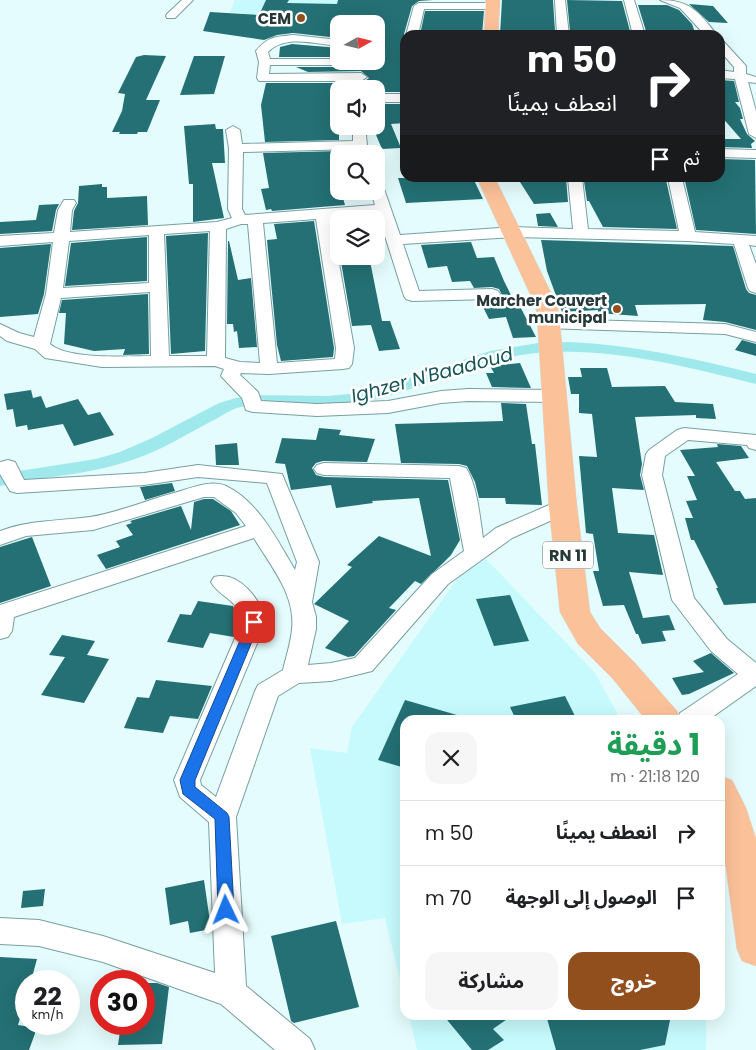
<!DOCTYPE html>
<html lang="ar">
<head>
<meta charset="utf-8">
<style>
	:root { --surface:#fff; --page:#f6f6f6; --text:#202124; --muted:#757577; --line:#e0e0e0; --accent:#924f1e }
	body { margin:0; font-family:Poppins,"Noto Sans Arabic",sans-serif; background:var(--page); color:var(--text); direction:rtl; height:100vh; display:flex; flex-direction:column; font-size:19px; white-space:nowrap }
	* { box-sizing:border-box; margin:0 }
	p { font-size:16px; color:var(--muted) }
	.icon { flex:none; width:28px; height:28px; fill:none; stroke:currentColor; stroke-width:2; stroke-linecap:round; stroke-linejoin:round }
	.map { position:relative; flex:1; overflow:hidden; direction:ltr }
	.details { position:absolute; left:400px; top:715px; width:325px; height:305px; display:flex; flex-direction:column; background:var(--surface); border-radius:15px; box-shadow:0 5px 20px #0002; direction:rtl }
	.details>* { flex:none }
	.top-card { position:absolute; left:400px; top:30px; width:325px; height:152px; border-radius:15px; box-shadow:0 5px 20px #0002; direction:rtl; background:#202124; color:#fff; overflow:hidden }
	.needle { width:32px; rotate:82deg }
	.controls { position:absolute; left:330px; top:15px; display:grid; gap:10px }
	.controls a { display:grid; place-items:center; width:55px; height:55px; border-radius:10px; background:var(--surface); box-shadow:0 5px 20px #0002; font-size:25px }
	.speed { position:absolute; left:15px; top:970px; display:flex; gap:10px; font-size:25px; font-weight:700; text-align:center }
	.speed>* { display:grid; place-content:center; width:65px; height:65px; border-radius:50%; background:var(--surface); box-shadow:0 5px 20px #0002; line-height:1 }
	.speed small { font-size:12px; font-weight:400 }
	.speed .limit { border:8px solid #d22; background:#fff; color:#111 }
	.pin { position:absolute; display:grid; place-items:center; width:42px; height:42px; color:#fff; margin:-21px; border-radius:10px; box-shadow:0 2px 8px #0006 }
	.me { position:absolute; width:55px; margin:-28px; rotate:358deg; stroke-linejoin:round; filter:drop-shadow(0 0 4px #0008) }
	.turn { display:flex; align-items:center; gap:18px; height:105px; padding:0 25px; font-size:22px }
	.turn .icon { width:65px; height:65px; stroke-width:2.5 }
	.turn b { display:block; font-size:35px; line-height:42px }
	.then { display:flex; align-items:center; height:48px; padding:0 25px; background:#0003; gap:10px; font-size:19px }
	.round { display:grid; place-items:center; flex:none; width:52px; height:52px; border-radius:15px; background:var(--page) }
	.headline { display:flex; align-items:center; justify-content:space-between; height:85px; padding:0 25px }
	h1 { font-size:30px; font-weight:700; line-height:38px; color:#1e9e55 }
	.primary-button { display:flex; gap:10px; margin-top:auto; padding:10px 25px }
	.primary-button a { flex:1; height:58px; border-radius:15px; background:var(--accent); color:#fff; font-size:20px; font-weight:700; line-height:58px; text-align:center }
	.primary-button a+a { background:var(--page); color:var(--text) }
	ul { padding:0; list-style:none }
	li { display:flex; align-items:center; gap:15px; height:65px; padding:0 25px; border-top:1px solid var(--line) }
	li div { flex:1 }
	li b { display:block; font-size:19px }
	li em { font-style:normal }
	.map>svg:first-child { display:block }
	.built { fill:#c6fafc }
	.lines { fill:none; stroke-linecap:round; stroke-linejoin:round }
	.canal { fill:#9fe9ec; fill-rule:evenodd }
	.building { fill:#247074 }
	.minor-casing { stroke:#789fa1; stroke-width:2 }
	.primary-casing { stroke:#d8dbdb; stroke-width:1 }
	.minor { fill:#fff; fill-rule:evenodd }
	.primary { fill:#fbc199; fill-rule:evenodd }
	.route { fill:#1a73e8; stroke:#114b97 }
	.poi-dot { fill:#924f1e; stroke:#fff; stroke-width:2 }
	.labels { text-anchor:middle; dominant-baseline:central; stroke-width:5; stroke-linejoin:round; paint-order:stroke }
	.far-poi-label { font-size:15px; font-weight:bold; fill:#273838; stroke:#fff; text-anchor:end }
	.shield { fill:#fff; stroke:#687474; stroke-width:1 }
	.shield-label { font-size:16px; font-weight:bold; fill:#273838 }
	.water-label { font-size:19px; font-style:italic; fill:#155457; stroke:#fff }
</style>
</head>
<body>
<div class="map">
<svg width="756" height="1050" viewBox="0 0 756 1050">
	<rect width="100%" height="100%" fill="#e4fcfd"/>
	<!-- built -->
	<path class="built" d="M235 0H389L238 23 243 13 230 12Z
		M486 559 595 673 621 720H405V1000L385 918 342 924 310 748 347 753 352 727 460 575Z
		M409 1015H706V1050H417Z"/>
	<g class="lines">
		<!-- canal -->
		<path class="canal" d="M569 342C633 345 694 358 756 374V384C676 364 591 341 508 357 456 367 410 395 358 403 332 408 306 407 280 406 266 406 250 404 237 408 228 411 220 417 212 421 187 434 162 450 135 459 91 475 45 476 0 486V474L96 459 120 452 152 438 219 403 236 398 255 395 328 396 359 393 398 382 490 351 538 343Z"/>
	</g>
	<!-- building -->
	<path class="building" d="M266 0H289L287 3 337 4 338 0H433L419 1 412 6 404 34 405 92H376V83H356H362L369 78 361 71 308 72 296 67H362L369 64 376 67V24H339V38L293 33 277 35 264 40 203 31 210 12 259 15Z
		M502 0H553L555 31 550 30 551 35H500Z
		M567 0 622 1 631 35 570 31Z
		M689 4 713 6 728 23 709 22Z
		M638 5H667L679 10 692 24 696 35H677L676 31H646Z
		M425 11H484L482 35 436 33V35H420Z
		M292 44 339 48V57H279L280 47Z
		M144 55 166 56 146 100H160L147 132H138L137 134H119L120 132H112L122 111 125 94 118 93 136 57Z
		M194 56H225L214 94 180 95Z
		M720 80 734 81 739 102H735L740 108 743 119H740L747 134 755 141 751 144 752 148 720 147V139H741L720 115Z
		M266 83H351H339V140L265 142 261 105Z
		M376 104H405V123L391 124 401 148 382 149 376 135Z
		M215 124 216 129H223L225 163H212L224 218 193 222V184H189L184 126Z
		M339 151V191H341L345 205 272 211 271 209 266 210 261 189 269 188 263 153Z
		M720 159 755 160 756 234 696 230 685 181H695V178H720Z
		M398 178H473L483 199 406 203Z
		M540 178H566L568 202 534 204 520 182 542 180Z
		M594 178H663L666 180 677 229 603 227 589 201H587L584 181H594Z
		M102 184V187H107V198L147 196 148 225 72 230 74 211 78 203 79 186Z
		M59 204 56 210 52 231 0 234V222L36 220 39 205Z
		M550 213 558 227 538 226 536 214Z
		M314 221 334 348 333 357 281 361 277 345 267 240 277 239 274 224Z
		M208 233 205 351 171 354 166 236Z
		M147 237V281L65 286 71 243Z
		M541 240 733 246 746 289 749 293 756 295V330L725 322 703 320 706 304 635 305 638 316 598 313V310L562 312 547 271Z
		M228 241H229L238 280 251 278 257 347 239 348 237 331 234 332 233 324H227Z
		M471 242 477 258 494 257 504 281 511 295H514L536 337 513 338 506 317 489 319 480 301 499 299 502 295 499 289 492 287 474 288 470 281 452 282 447 266 428 268 421 245Z
		M51 244 44 294 38 314 0 317V248Z
		M340 256H369L382 321H390L400 349 379 351 371 325 352 326Z
		M148 294 149 354 123 355 125 349 94 351 64 344 66 313H59L62 300Z
		M742 340 756 344V356L735 350Z
		M520 363 531 388 492 387 486 373H494L490 366Z
		M580 368H607L612 387 665 386 675 402 713 404 716 419 696 418V415L635 417 642 464 640 475 644 490 612 488 618 533 654 535 663 575 629 572 643 618 669 615 675 630 662 631 666 641 642 644 638 634H636L624 605 603 606 593 571H599L593 534 586 533 579 456 597 457 592 414 579 413V394H571L568 377H582Z
		M31 390 33 398 41 396 46 408 78 399 88 415 100 412 114 435 74 446 63 424 28 430 27 425 16 427 13 409 7 410 4 394Z
		M501 403 526 404 532 444H535L542 505 506 504 505 498H479L475 482 467 466 459 464 401 463 395 424 503 421Z
		M319 428 341 430 339 435 375 439 367 462 323 461 316 463 312 468 316 475 324 477 448 480 460 540 451 555 442 564 421 584 415 581 389 608 396 610 354 656 348 657 325 648 349 621 314 604 352 567 347 565 379 536 431 556 419 498 372 501 373 503 336 508 331 485 291 490 285 464 275 463 282 438 316 440Z
		M237 443 239 465H216L215 445Z
		M717 444 741 446 749 458 716 462 735 491H740L745 499 756 498V603L724 605 716 588H718L694 540H691L685 518H693L686 501 697 500 687 476H695L680 450 718 447Z
		M172 483 175 491 145 500 140 487Z
		M204 499H213L231 511 240 525 106 569 97 555 120 547 116 541 133 535 126 525 132 523 130 521 181 506 191 530 194 502Z
		M32 537 51 586 0 603V547Z
		M510 595 529 641 494 646 476 599Z
		M198 601 233 606 240 622 234 637 210 633 203 648 167 642 180 614 191 615Z
		M62 635 95 641 87 655 109 659 84 703 41 695 65 657 49 655Z
		M711 653 734 673 689 694 682 695 672 678 704 672 693 661Z
		M156 680 212 686 198 719 170 716 163 733 124 728 137 697 149 698Z
		M565 696 577 720H516L510 707Z
		M405 700 457 715 456 720H405V768L378 760Z
		M204 880 211 929 190 933 188 921 170 925 165 888Z
		M45 889 43 906 21 908 23 891Z
		M336 921 359 1007 294 1023 291 1021 271 936Z
		M0 957 37 959 31 981H26V998L18 1025 37 1028 29 1050H0Z
		M144 983H157L169 987 162 1044 118 1045 121 1024H144Z
		M443 1015H513L493 1029 504 1040 488 1050H472Z
		M546 1015H671L665 1045 640 1050H556Z"/>
	<g class="lines">
		<defs>
			<path id="minor" d="M182 0H193L175 18H167L166 16 167 14Z
				M555 0H565L569 35H557Z
				M624 0H634L645 35H633Z
				M660 0C690 0 699 12 717 35H705L680 8Z
				M419 3H493L498 6 493 9H424L418 35H406L414 6Z
				M293 35 339 40V46C316 44 285 34 268 52L270 59H339V61L368 62 362 65H270L269 74 361 73 367 77 361 81H259L257 78 259 62 256 51C268 36 276 37 293 35Z
				M720 41 724 42 746 66V74L756 77V83L748 82 756 111V138L749 134 735 79 720 78V70L734 72V67L720 51Z
				M376 94H405V102H376Z
				M233 126 240 130 242 144 353 141V126H365L367 145 370 154H356L355 149 243 152 242 209 245 215 375 205 371 191H376V182L383 186 400 235 513 227 573 229 568 178H582L588 229 679 231 668 178H682L695 232 756 236V246L749 245 756 264V293L750 291 748 288 734 244 688 241 513 237 403 244 419 291 492 289 498 291 500 294 498 297 492 299 412 301 406 299 404 296 378 214 331 218 354 348 352 364 349 368 343 369 269 374 241 373 240 375 258 392 261 401 317 404 388 401 441 391 468 389 555 390 562 392 564 396 562 400 555 402 468 401 441 403 388 413 317 416 253 412 246 410 242 398 221 376 224 369 215 366 102 367 45 358 35 349 7 341 0 336V324L19 333 34 337 46 294 53 242 0 246V236L54 233 58 210 64 200H74L76 203 72 210 70 232 217 222 232 218 228 209 229 148 226 130ZM316 219 336 348 335 359 277 363 263 223ZM241 224H248L260 363 240 362 225 358 226 229ZM210 231 207 356H169L164 234ZM149 235V283L63 288 69 241ZM150 292 151 356C127 356 68 360 50 344L61 298Z
				M720 149 756 150V158L720 157Z
				M550 319 725 324 756 332V342L725 334 544 328 541 324 544 320Z
				M684 428 756 435V450L749 448 747 445 688 440 665 456 662 475 694 598 727 639 756 663V686L708 720H676L680 713 738 674 711 651 672 600 642 475 646 454 649 450 677 430Z
				M8 460 15 462 24 480 144 473 198 465 282 474 319 562 312 602 316 617V629L308 665 331 663 355 658 432 574 464 551 450 478 324 475 317 473 314 469 317 465 324 463 459 466 466 468C477 484 480 518 483 538L496 528 556 502 563 501 570 502 573 507 570 512 512 538 448 584 372 671 331 681 299 683 278 696 236 817 246 986 310 1039 315 1050H275L221 1004 103 962 39 946 0 944V918L39 920 103 936 215 973 209 822 180 797 174 780 242 622C238 598 221 599 211 582L214 577C239 570 261 600 266 622L200 780 201 785 216 797 255 691 258 685 283 670C286 657 291 642 292 629 296 595 270 565 254 538L14 617 12 631 8 637 0 639V605L246 526 236 513 214 497H204L93 530 26 536 0 545V531C29 520 59 521 90 517 117 513 147 500 174 493 189 489 211 479 226 486 259 502 277 540 295 570L297 562 267 483 198 477 144 485 17 493 10 491 0 474V462Z"/>
			<path id="primary" d="M486 0H500L498 35H484Z
				M477 178H495L557 305 559 314 577 507 590 612 600 628 635 663 677 711 681 720H646L613 679 578 644 560 612 549 507 537 314 535 305Z
				M720 776 732 780 746 808 756 839V966L742 961 737 949 726 868 720 839Z"/>
		</defs>
		<!-- minor casing -->
		<use href="#minor" class="minor-casing"/>
		<!-- primary casing -->
		<use href="#primary" class="primary-casing"/>
		<!-- minor -->
		<use href="#minor" class="minor"/>
		<!-- primary -->
		<use href="#primary" class="primary"/>
	</g>
	<!-- route -->
	<path class="route" d="M254 618 260 622 195 780V787L227 813 229 817 234 910 231 915 226 917 220 915 218 910 215 819 183 794 180 780 248 622Z"/>
	<!-- markers -->
	<g class="poi-dot">
		<circle cx="301" cy="18" r="5"/>
		<circle cx="617" cy="309" r="5"/>
	</g>
	<g class="labels">
		<!-- far-poi labels -->
		<g class="far-poi-label">
			<text x="291" y="18">CEM</text>
			<text x="607" y="300">Marcher Couvert<tspan x="607" dy="17">municipal</tspan></text>
		</g>
		<!-- shield labels -->
		<rect class="shield" x="543" y="541.5" width="50" height="27" rx="4"/>
		<g class="shield-label">
			<text x="568" y="555">RN 11</text>
		</g>
		<!-- water labels -->
		<g class="water-label">
			<text transform="translate(432 375) rotate(-15)">Ighzer N'Baadoud</text>
		</g>
	</g>
</svg>
<div class="controls">
<a><svg class="needle" viewBox="-14 -14 28 28"><path d="M0-13l5 13h-10z" fill="#e53935"/><path d="M0 13l5-13h-10z" fill="#757577"/></svg></a>
<a><svg class="icon" aria-label="sound" viewBox="0 0 24 24"><path d="M4 9h4l5-4v14l-5-4H4zM17 9q2 3 0 6"/></svg></a>
<a><svg class="icon" aria-label="search" viewBox="0 0 24 24"><circle cx="10" cy="10" r="6"/><path d="M15 15l6 6"/></svg></a>
<a><svg class="icon" aria-label="layers" viewBox="0 0 24 24"><path d="M12 4l9 5-9 5-9-5zM3 14l9 5 9-5"/></svg></a>
</div>
<div class="speed"><div>22<small>km/h</small></div><div class="limit">30</div></div>
<div class="pin" style="left:254px;top:622px;background:#d93025"><svg class="icon" aria-label="arrive" viewBox="0 0 24 24"><path d="M6 21V4h12l-3 4 3 4H6"/></svg></div>
<svg class="me" style="left:226px;top:910px" viewBox="-20 -20 40 40"><path d="M0-17L14 15 0 8-14 15z" fill="#1a73e8" stroke="#fff" stroke-width="4"/></svg>
<div class="top-card">
<div class="turn"><svg class="icon" aria-label="right" viewBox="0 0 24 24"><path d="M7 20v-9h11M14 6l5 5-5 5"/></svg><div><b>50 m</b>انعطف يمينًا</div></div>
<div class="then">ثم<svg class="icon" aria-label="arrive" viewBox="0 0 24 24"><path d="M6 21V4h12l-3 4 3 4H6"/></svg></div>
</div>
<section class="details">
<div class="headline"><div><h1>1 دقيقة</h1><p>120 m · 21:18</p></div><a class="round"><svg class="icon" aria-label="close" viewBox="0 0 24 24"><path d="M6 6l12 12M18 6L6 18"/></svg></a></div>
<ul>
<li><svg class="icon" aria-label="right" viewBox="0 0 24 24"><path d="M7 20v-9h11M14 6l5 5-5 5"/></svg><div><b>انعطف يمينًا</b></div><em>50 m</em></li>
<li><svg class="icon" aria-label="arrive" viewBox="0 0 24 24"><path d="M6 21V4h12l-3 4 3 4H6"/></svg><div><b>الوصول إلى الوجهة</b></div><em>70 m</em></li>
</ul>
<div class="primary-button"><a>خروج</a><a>مشاركة</a></div>
</section>
</div>
</body>
</html>
